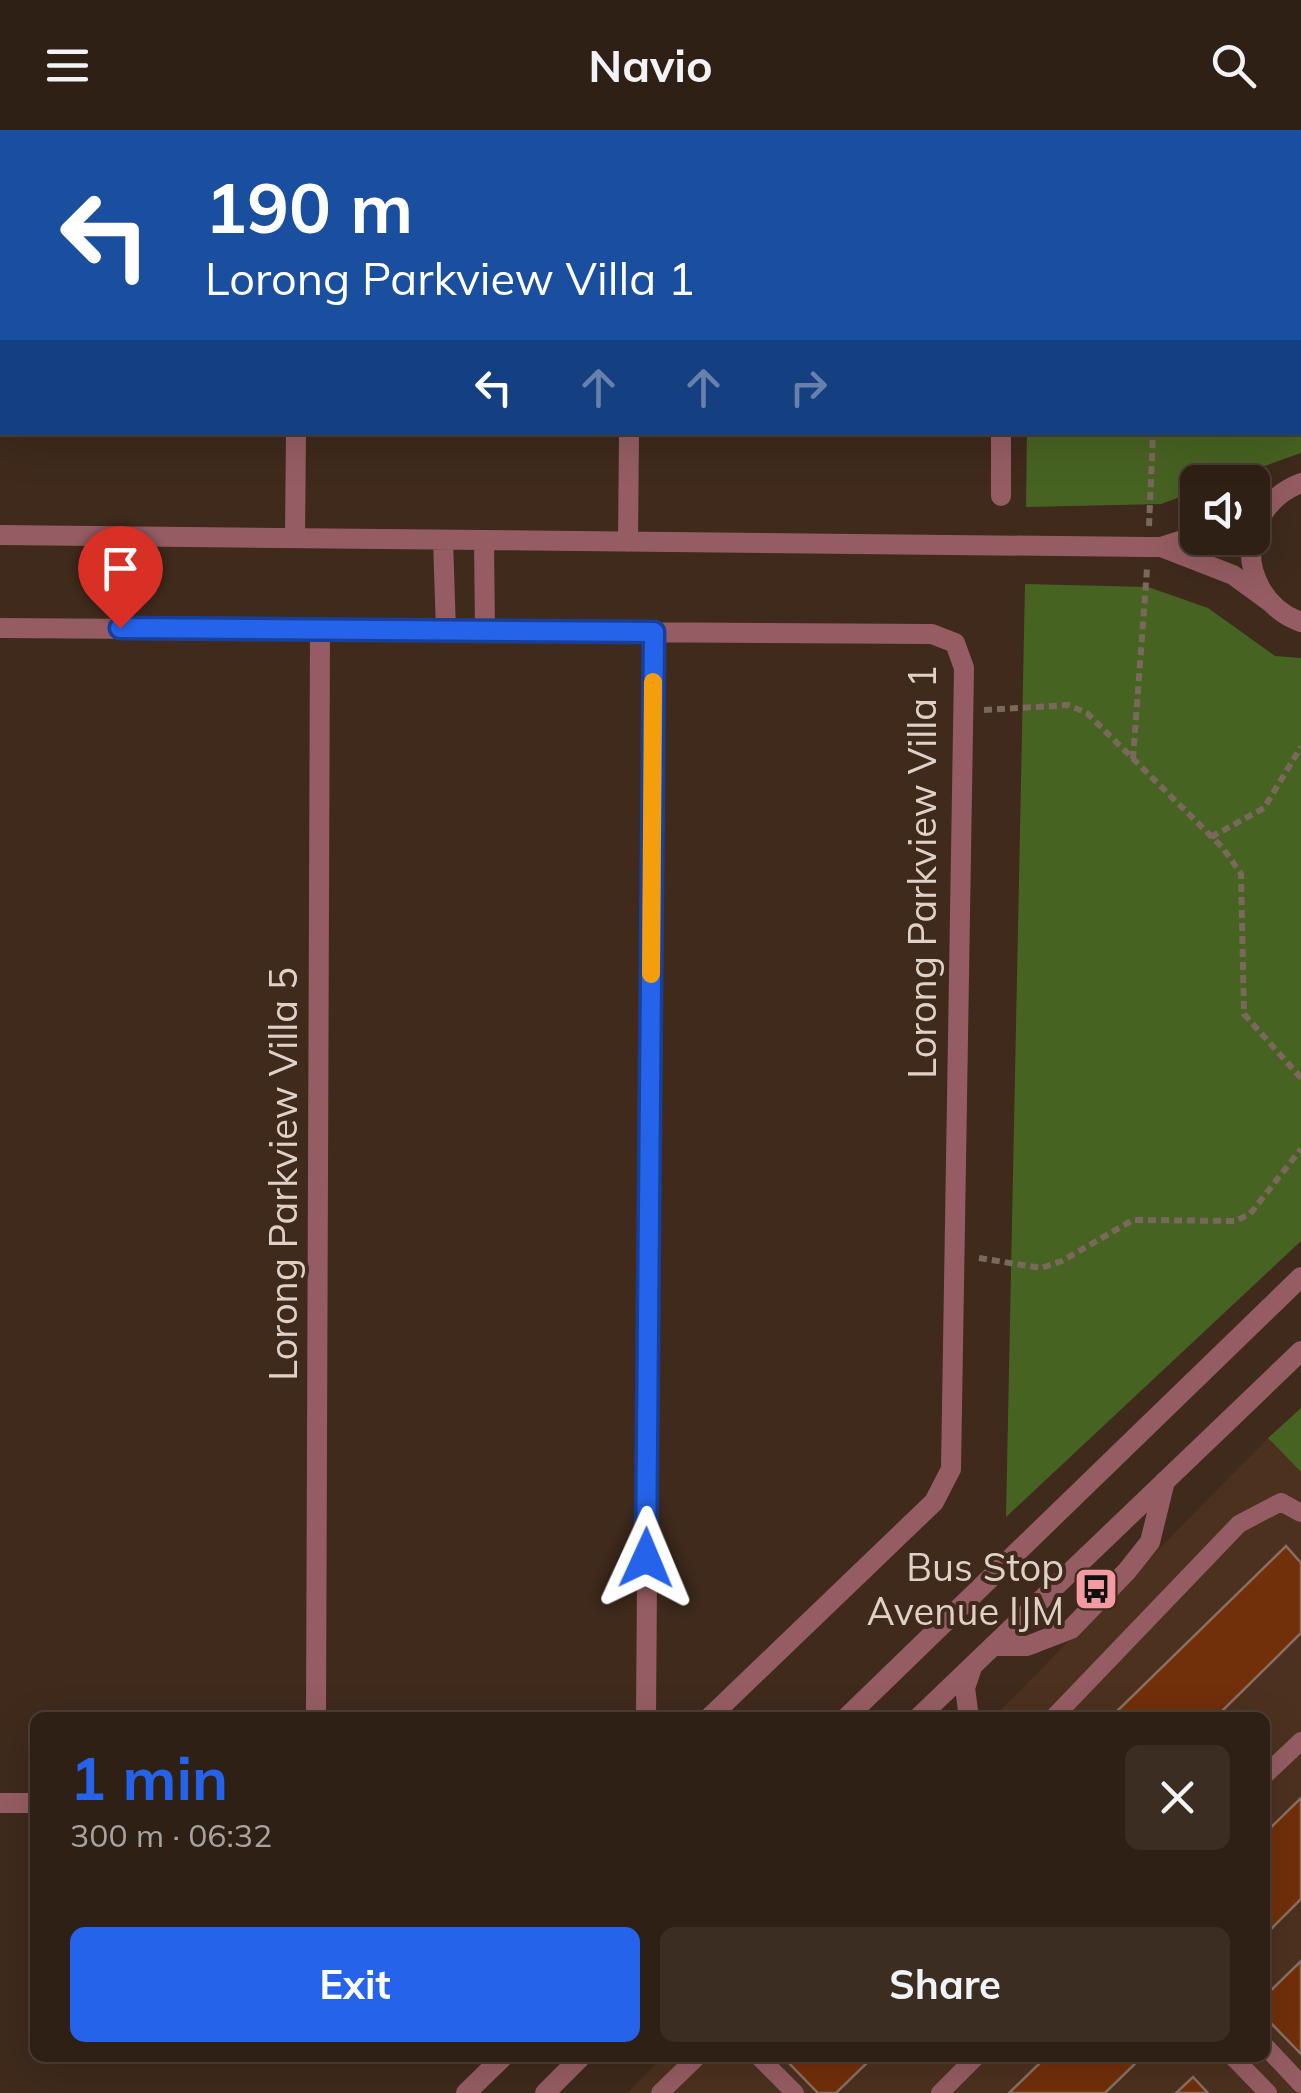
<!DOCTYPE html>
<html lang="en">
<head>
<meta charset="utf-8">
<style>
	:root { --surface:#2f2015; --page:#3b2d22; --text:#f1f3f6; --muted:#a7a3a0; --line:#4a3e34; --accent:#2563eb }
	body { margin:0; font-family:Mulish,sans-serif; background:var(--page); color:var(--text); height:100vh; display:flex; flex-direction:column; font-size:38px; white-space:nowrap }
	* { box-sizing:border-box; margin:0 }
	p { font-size:32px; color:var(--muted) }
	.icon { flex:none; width:55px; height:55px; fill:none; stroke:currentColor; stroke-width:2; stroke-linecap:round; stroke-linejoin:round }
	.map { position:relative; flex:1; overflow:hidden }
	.details { position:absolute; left:30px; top:1582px; width:1240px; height:350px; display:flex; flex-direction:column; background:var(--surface); border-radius:15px; box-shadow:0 10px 40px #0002,0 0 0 2px var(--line) }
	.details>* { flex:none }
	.top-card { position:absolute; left:0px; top:0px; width:1302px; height:305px; box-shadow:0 10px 40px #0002,0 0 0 2px var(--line); background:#1a4fa0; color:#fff; overflow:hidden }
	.controls { position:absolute; left:1180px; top:335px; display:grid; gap:20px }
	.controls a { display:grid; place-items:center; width:90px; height:90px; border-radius:15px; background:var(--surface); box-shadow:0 10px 40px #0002,0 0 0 2px var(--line); font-size:50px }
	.pin { position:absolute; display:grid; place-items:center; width:85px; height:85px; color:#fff; margin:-102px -42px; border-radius:50% 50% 50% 0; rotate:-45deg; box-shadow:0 0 10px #0007 }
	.pin .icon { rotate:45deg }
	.me { position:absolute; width:110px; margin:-55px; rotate:1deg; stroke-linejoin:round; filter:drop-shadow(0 0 8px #0008) }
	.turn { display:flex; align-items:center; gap:35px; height:210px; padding:0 40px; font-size:45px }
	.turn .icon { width:130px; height:130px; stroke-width:2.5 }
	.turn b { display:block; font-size:70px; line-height:85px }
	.lanes { display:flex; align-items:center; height:95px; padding:0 40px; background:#0003; justify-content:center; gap:50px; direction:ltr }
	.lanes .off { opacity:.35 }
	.round { display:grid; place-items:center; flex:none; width:105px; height:105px; border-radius:15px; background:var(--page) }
	.overview { display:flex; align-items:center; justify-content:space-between; height:170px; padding:0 40px }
	h1 { font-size:60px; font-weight:700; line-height:75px; color:var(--accent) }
	.cta { display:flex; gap:20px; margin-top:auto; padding:20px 40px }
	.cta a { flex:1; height:115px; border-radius:15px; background:var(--accent); color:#fff; font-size:40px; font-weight:700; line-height:115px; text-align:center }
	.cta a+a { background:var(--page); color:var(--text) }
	header { display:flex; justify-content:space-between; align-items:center; height:130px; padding:0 40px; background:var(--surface); font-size:45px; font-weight:700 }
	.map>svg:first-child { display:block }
	.built { fill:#4c311e }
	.green { fill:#476322 }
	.building { fill:#712f0a; stroke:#8a6e62; stroke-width:2.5 }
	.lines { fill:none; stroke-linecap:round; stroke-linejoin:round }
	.path { stroke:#7b685c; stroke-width:6; stroke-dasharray:8 5; stroke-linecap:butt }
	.service { stroke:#955d63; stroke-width:18 }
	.minor { stroke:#955d63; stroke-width:20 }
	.tertiary { stroke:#955d63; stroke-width:20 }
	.route-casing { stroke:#184099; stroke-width:25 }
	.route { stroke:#2563eb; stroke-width:18 }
	.slow { stroke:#f59e0b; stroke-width:18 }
	.labels { text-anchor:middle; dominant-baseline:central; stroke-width:8; stroke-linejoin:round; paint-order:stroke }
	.street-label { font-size:38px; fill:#dfd1c8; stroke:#3f2a1c }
	.poi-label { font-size:38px; fill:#dfd1c8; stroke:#3f2a1c; text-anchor:end }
</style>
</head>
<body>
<header><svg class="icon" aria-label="menu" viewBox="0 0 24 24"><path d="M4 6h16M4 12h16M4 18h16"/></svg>Navio<svg class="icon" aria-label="search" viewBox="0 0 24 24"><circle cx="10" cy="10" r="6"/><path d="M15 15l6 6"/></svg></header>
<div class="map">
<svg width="1301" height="1963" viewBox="0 0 1301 1963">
	<rect width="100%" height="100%" fill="#3f2a1c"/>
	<!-- built -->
	<path class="built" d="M1268 1308 1301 1342V1963H627L662 1928H1265V1588L994 1587Z"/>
	<!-- green -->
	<path class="green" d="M1301 269V323L1220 352H1198L1197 361 1161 374 1026 377 1027 303 1300 302Z
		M1025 454 1148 457 1208 478 1275 526 1301 528V1111L1006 1387Z
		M1301 1278V1342L1268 1308Z"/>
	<!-- building -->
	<path class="building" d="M1286 1416 1301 1433V1503L1215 1588H1110Z
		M1301 1668V1769L1265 1805V1703Z
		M1301 1831V1924L1265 1887V1866Z
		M784 1928H872L836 1963H818Z
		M1045 1928H1141L1105 1963H1009Z
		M1193 1947 1208 1963H1176Z"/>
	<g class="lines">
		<!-- path -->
		<path class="path" d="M1149 396 1153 302
			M984 580 1068 575 1087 583 1223 718 1241 744 1244 884 1301 948
			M1133 629 1147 439
			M1211 707 1264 678 1301 617
			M979 1128 1041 1138 1062 1131 1133 1090 1235 1091 1250 1084 1301 1019"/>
		<!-- service -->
		<path class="service" d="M1053 1588 1239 1394 1281 1372 1301 1383
			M1265 1645 1301 1611
			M1265 1916 1301 1954
			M760 1928 795 1963
			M1234 1928 1268 1963
			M660 1963 696 1928
			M940 1963 975 1928"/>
		<!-- minor -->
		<path class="minor" d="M1191 0V2
			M297 2V0
			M631 2V0
			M1002 2V0
			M1001 366V302
			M0 405 1148 417H1161L1198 405
			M1252 407C1260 381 1275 363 1301 353
			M295 408 296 302
			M1252 408C1246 444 1265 479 1301 492
			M443 410 446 501
			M484 410 485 501
			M628 412 629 302
			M1161 417 1233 445 1270 472
			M0 498 932 504 955 513 964 538 951 1339 934 1372 709 1588
			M993 1516H1027L1071 1499 1127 1441 1150 1412 1165 1351
			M316 1588 320 500
			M646 1588 654 502
			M0 1673H35"/>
		<!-- tertiary -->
		<path class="tertiary" d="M846 1588 1301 1147
			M918 1588 1301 1221
			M969 1588 965 1558 972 1537
			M466 1963 502 1928
			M545 1963 580 1928"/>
	</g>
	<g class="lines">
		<defs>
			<path id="route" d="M120 498 654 502 646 1428"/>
		</defs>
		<!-- route casing -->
		<use href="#route" class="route-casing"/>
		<!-- route -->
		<use href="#route" class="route"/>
		<!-- slow -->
		<path class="slow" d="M651 844 653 552"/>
	</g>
	<!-- icons -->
	<defs>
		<symbol id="bus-square" viewBox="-11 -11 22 22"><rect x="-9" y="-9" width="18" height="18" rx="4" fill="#f49aa1" stroke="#3f2a1c"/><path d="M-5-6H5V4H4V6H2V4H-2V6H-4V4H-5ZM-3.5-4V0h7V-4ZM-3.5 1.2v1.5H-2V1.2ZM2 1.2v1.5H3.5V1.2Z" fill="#111"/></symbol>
	</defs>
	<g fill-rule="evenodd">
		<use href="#bus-square" x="1071" y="1434" width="50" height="50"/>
	</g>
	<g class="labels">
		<!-- street labels -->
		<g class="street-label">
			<text transform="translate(922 742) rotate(-90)">Lorong Parkview Villa 1</text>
			<text transform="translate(283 1044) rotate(-90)">Lorong Parkview Villa 5</text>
		</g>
		<!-- poi labels -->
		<g class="poi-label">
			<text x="1064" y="1437">Bus Stop<tspan x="1064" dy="44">Avenue IJM</tspan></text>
		</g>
	</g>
</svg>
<div class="controls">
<a><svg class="icon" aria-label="sound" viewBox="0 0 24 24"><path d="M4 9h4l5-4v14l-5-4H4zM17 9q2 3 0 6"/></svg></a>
</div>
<div class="pin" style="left:120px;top:498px;background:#d93025"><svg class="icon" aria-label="arrive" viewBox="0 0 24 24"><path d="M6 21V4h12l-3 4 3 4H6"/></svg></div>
<svg class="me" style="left:646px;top:1428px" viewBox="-20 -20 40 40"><path d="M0-17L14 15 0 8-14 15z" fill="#2563eb" stroke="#fff" stroke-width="4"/></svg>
<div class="top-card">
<div class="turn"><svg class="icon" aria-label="left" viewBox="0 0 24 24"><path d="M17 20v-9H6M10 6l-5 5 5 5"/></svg><div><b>190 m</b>Lorong Parkview Villa 1</div></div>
<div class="lanes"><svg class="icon" aria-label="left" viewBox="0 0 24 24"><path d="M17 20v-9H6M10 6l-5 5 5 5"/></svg><svg class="icon off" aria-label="ahead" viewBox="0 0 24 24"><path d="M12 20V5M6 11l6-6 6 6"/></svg><svg class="icon off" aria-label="ahead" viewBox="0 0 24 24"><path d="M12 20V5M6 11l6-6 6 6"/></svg><svg class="icon off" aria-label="right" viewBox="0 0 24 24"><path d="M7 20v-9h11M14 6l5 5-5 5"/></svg></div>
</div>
<section class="details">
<div class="overview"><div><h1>1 min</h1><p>300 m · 06:32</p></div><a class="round"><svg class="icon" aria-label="close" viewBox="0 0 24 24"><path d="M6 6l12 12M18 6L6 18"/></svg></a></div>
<div class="cta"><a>Exit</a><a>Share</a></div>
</section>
</div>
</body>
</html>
